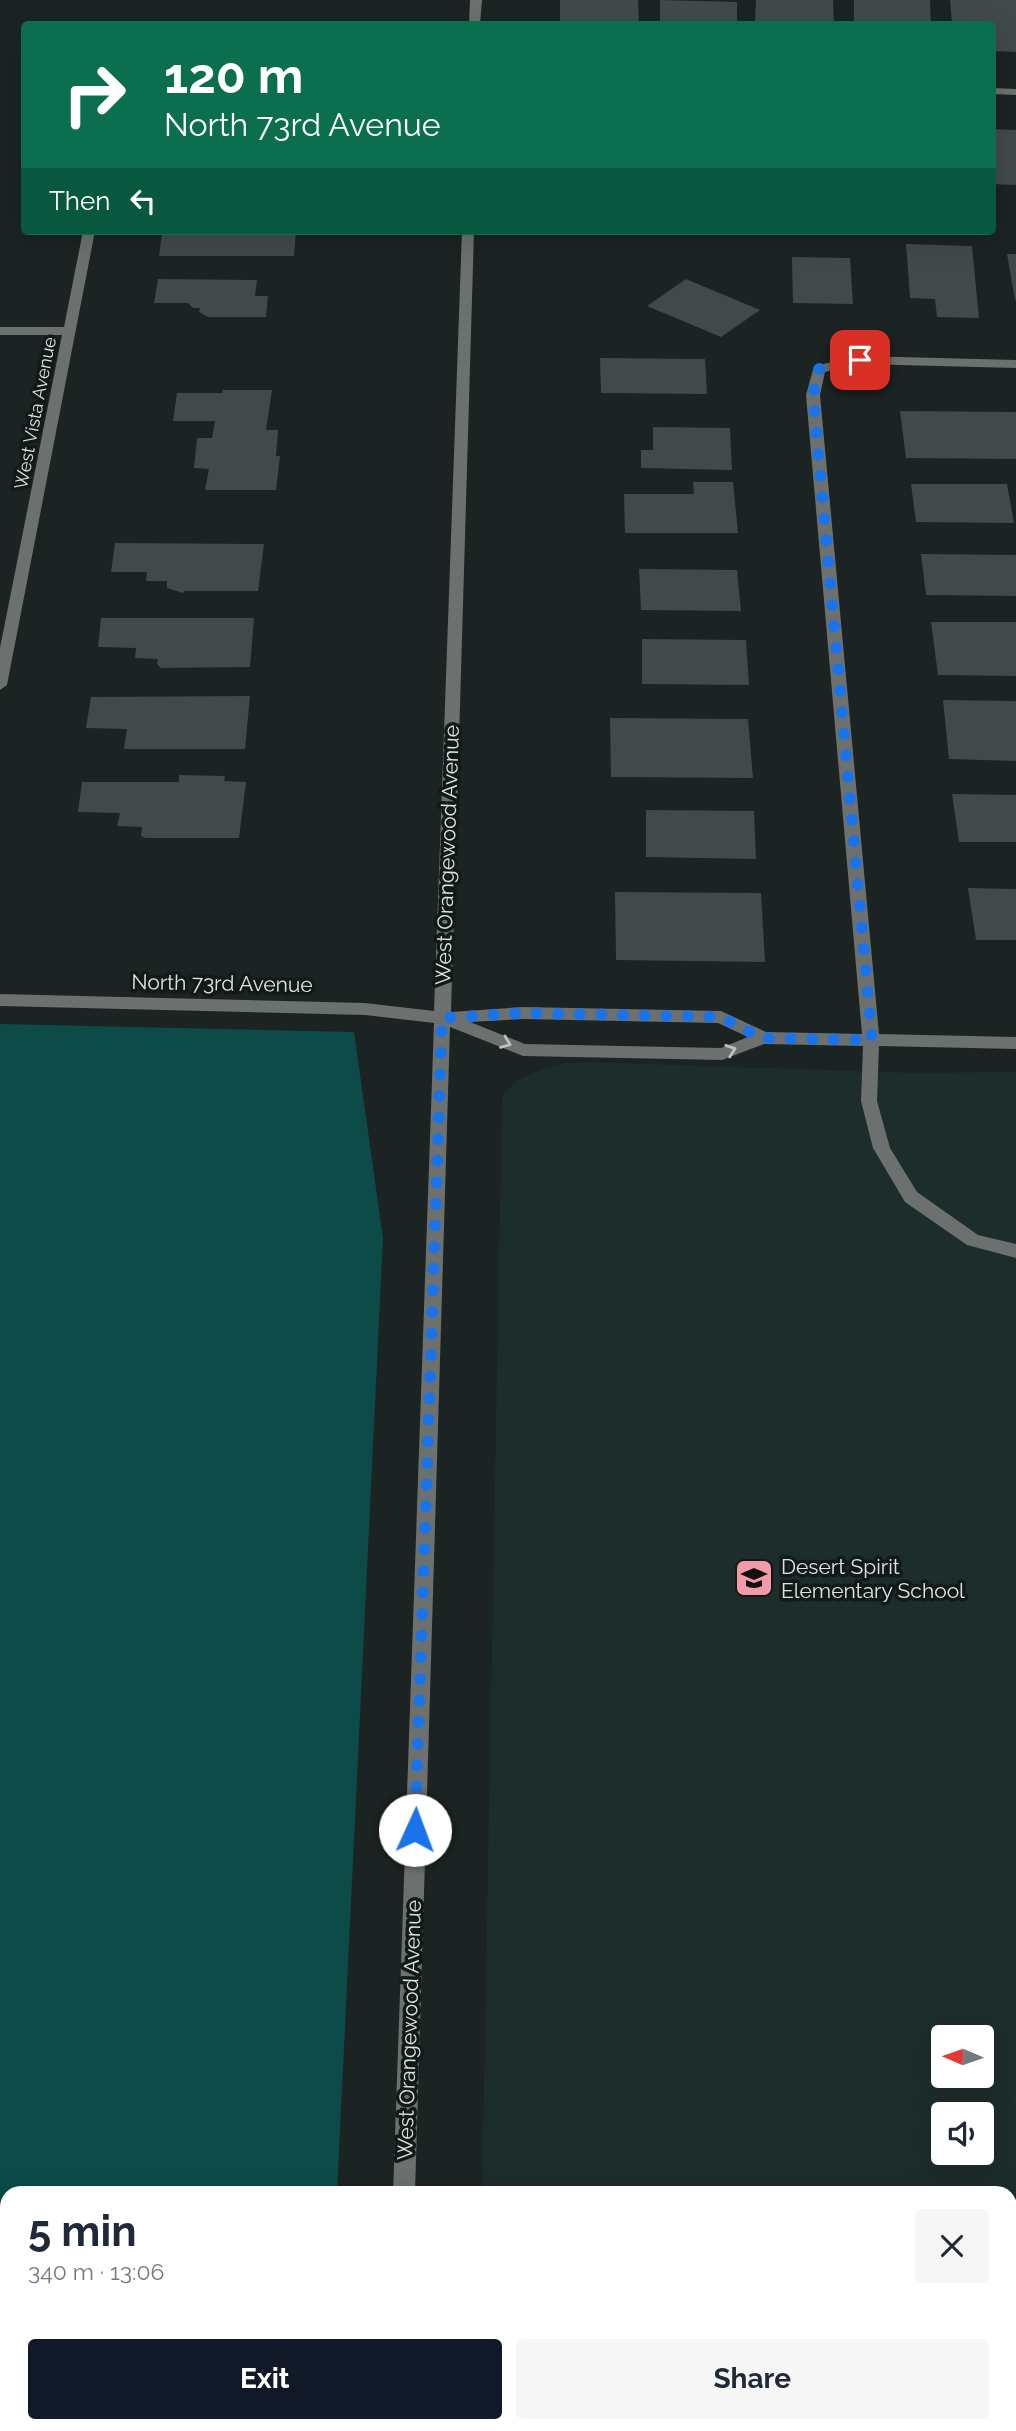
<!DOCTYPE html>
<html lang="en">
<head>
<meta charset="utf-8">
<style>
	:root { --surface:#fff; --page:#f6f6f7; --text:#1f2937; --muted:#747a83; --accent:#111827 }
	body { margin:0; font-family:Raleway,sans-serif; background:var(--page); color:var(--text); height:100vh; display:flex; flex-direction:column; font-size:26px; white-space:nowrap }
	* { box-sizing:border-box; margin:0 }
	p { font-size:23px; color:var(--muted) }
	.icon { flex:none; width:38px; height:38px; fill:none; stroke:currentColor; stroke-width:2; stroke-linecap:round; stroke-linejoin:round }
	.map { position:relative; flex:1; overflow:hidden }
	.panel { position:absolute; left:0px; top:2186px; width:1017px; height:247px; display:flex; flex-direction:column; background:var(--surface); border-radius:21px 21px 0 0; box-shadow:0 7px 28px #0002 }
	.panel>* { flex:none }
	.hud { position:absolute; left:21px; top:21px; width:975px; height:214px; border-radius:7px; box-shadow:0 7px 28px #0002; background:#0b6e4f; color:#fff; overflow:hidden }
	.needle { width:46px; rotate:272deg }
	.controls { position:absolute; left:931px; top:2025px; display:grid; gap:14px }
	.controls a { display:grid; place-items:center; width:63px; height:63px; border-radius:7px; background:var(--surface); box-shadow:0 7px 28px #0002; font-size:35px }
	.pin { position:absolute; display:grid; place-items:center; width:60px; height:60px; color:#fff; margin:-30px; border-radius:14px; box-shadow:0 4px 10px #0006 }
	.me { position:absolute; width:77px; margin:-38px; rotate:2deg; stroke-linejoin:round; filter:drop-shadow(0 0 5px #0008) }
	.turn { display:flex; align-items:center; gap:24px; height:147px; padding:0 28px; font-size:32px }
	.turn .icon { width:91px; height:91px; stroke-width:2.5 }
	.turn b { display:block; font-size:49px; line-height:60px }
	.then { display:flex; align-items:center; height:66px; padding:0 28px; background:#0003; gap:14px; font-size:26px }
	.round { display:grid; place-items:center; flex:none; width:74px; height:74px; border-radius:7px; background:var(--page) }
	.summary { display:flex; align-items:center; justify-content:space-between; height:119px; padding:0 28px }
	h1 { font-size:42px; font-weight:700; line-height:52px }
	.action { display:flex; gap:14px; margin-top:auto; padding:14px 28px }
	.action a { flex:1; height:80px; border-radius:7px; background:var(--accent); color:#fff; font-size:28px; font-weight:700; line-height:80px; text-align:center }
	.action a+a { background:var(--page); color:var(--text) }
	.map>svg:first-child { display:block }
	.built { fill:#1d2d2c; fill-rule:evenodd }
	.green { fill:#0c4b48 }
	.building { fill:#414a49 }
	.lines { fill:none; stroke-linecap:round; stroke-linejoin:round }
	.minor { fill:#6c706f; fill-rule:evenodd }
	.oneway { stroke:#bcc0c0 }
	.route { stroke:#1a73e8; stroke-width:12; stroke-dasharray:0 21.6 }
	.labels { text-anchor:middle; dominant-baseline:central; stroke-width:7; stroke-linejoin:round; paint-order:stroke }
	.far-street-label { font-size:18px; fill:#dee3e2; stroke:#121a19 }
	.street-label { font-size:21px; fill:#dee3e2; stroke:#121a19 }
	.poi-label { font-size:21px; fill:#dee3e2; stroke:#121a19; text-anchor:start }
</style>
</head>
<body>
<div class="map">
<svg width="1016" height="2431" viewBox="0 0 1016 2431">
	<rect width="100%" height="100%" fill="#1b2323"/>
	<!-- built -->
	<path class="built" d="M585 1062 917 1073 1016 1072V2431H478V2426H1010V2193H482L502 1096 518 1080 540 1070 565 1063ZM943 2037H982V2076H943ZM943 2114H982V2152H943Z"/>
	<!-- green -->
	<path class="green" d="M0 1024 354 1032 383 1238 337 2193H7V2426H325V2431H0Z"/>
	<!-- building -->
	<path class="building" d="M560 0H638L639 24H560Z
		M660 0 737 2V24H660Z
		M756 0H833L834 24H755Z
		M854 0H930L931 24H854Z
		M950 0H1016V52L992 51V24H952Z
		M992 129 1016 130V185L992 184Z
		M197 231H296L294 256H159L162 234H196Z
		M906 244 972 246 979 318 937 317 935 299 910 298Z
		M1007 254H1016V300H1015Z
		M792 257 850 258 853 304 793 303Z
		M158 279 257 280 255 296H268L266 317H208L199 312 200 308H193L188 303H154Z
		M686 279 760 310 721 337 647 306Z
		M600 358 705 359 707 394 601 393Z
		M222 390H272L266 430H278L276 456H280L276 490H205L209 469 194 468 197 438H212L215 421H173L177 393H223Z
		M900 411 1016 412V459L906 458Z
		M653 427 730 428 732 470 641 468V450H653Z
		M693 482H733L738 533H625L624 494H694Z
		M911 484H1007L1014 523 916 522Z
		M115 543 264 544 258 591H185L183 593 167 588V581H146L147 572H111Z
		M921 554 1016 555V596L926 595Z
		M639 569 737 570 741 611 641 610Z
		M101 618H254L250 667 161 668 157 664 158 659 135 658 136 648 98 647Z
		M931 622H1016V676L938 675Z
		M642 639 746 640 749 685 642 684Z
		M250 696 245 749H124L127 729 86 728 91 697Z
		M943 700 1016 701V761L949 759Z
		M610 718 748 719 753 778 611 777Z
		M179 775 225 776 224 781 246 782 239 838H145L141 836 142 827 117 826 120 813 78 812 82 782H179Z
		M952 794 1016 795V842H959Z
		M646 810 754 811 756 859 646 857Z
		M968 888 1016 889V940H976Z
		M615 892 761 893 765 962 616 960Z"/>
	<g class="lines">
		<!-- minor -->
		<path class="minor" d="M470 0H482L480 24H469Z
			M992 88 1016 89V95L992 94Z
			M83 231H95L7 685 0 690V648L62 335H0V327H64Z
			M462 231H474L451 1012 523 1007 721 1011 766 1032 862 1034 806 395 814 366 860 356 1016 360V368L860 364 825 372 820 395 879 1034 1016 1037V1049L879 1046 877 1101 890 1148 917 1192 978 1235 1016 1244V1258L967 1245 905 1202 873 1148 861 1101 863 1046 764 1044 722 1060 523 1056 450 1027 415 2193H393L434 1023 365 1015 0 1006V994L365 1003 434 1011ZM523 1019 718 1023 748 1037 721 1048 525 1044 470 1022Z
			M384 2426H408V2431H384Z"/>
	</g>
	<!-- one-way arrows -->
	<defs><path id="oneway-chevron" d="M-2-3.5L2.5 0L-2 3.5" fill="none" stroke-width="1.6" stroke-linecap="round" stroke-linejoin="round" transform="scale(1.75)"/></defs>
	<g class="oneway">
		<use href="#oneway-chevron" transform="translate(506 1043) rotate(21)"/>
		<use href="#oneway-chevron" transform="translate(731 1050) rotate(-19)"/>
	</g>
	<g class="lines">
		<!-- route -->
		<path class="route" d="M415 1830 442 1018 523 1013 721 1017 762 1038 872 1040 813 395 819 369 860 360"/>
	</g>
	<!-- icons -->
	<defs>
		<symbol id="school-square" viewBox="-11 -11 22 22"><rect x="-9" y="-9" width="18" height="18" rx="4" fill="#f39aa8" stroke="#121a19"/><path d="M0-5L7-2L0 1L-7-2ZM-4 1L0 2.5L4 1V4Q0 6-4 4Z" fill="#111"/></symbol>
	</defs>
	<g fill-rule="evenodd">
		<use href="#school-square" x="732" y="1556" width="44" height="44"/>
	</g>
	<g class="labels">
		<!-- far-street labels -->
		<g class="far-street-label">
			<text transform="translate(35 413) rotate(-79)">West Vista Avenue</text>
		</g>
		<!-- street labels -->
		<g class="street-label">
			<text transform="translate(447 855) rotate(-88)">West Orangewood Avenue</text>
			<text transform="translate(222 983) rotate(1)">North 73rd Avenue</text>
			<text transform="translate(409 2030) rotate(-88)">West Orangewood Avenue</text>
		</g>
		<!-- poi labels -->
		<g class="poi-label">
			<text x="781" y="1566">Desert Spirit<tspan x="781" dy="24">Elementary School</tspan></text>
		</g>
	</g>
</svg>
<div class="controls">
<a><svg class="needle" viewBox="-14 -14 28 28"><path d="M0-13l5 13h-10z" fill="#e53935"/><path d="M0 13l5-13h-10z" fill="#747a83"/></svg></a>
<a><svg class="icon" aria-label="sound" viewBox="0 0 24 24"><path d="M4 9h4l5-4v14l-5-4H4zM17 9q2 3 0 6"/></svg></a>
</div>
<div class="pin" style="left:860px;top:360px;background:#d93025"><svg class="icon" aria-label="arrive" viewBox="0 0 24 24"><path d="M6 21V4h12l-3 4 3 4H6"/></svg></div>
<svg class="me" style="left:415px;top:1830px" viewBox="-20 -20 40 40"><circle r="19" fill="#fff"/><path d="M0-13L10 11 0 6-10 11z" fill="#1a73e8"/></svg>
<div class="hud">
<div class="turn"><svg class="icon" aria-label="right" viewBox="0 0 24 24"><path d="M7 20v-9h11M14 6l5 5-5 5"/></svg><div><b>120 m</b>North 73rd Avenue</div></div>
<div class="then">Then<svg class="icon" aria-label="left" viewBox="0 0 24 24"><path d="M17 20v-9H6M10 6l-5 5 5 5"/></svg></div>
</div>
<section class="panel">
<div class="summary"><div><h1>5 min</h1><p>340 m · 13:06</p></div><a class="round"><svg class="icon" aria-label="close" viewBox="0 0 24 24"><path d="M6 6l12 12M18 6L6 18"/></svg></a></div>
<div class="action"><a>Exit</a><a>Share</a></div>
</section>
</div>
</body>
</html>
